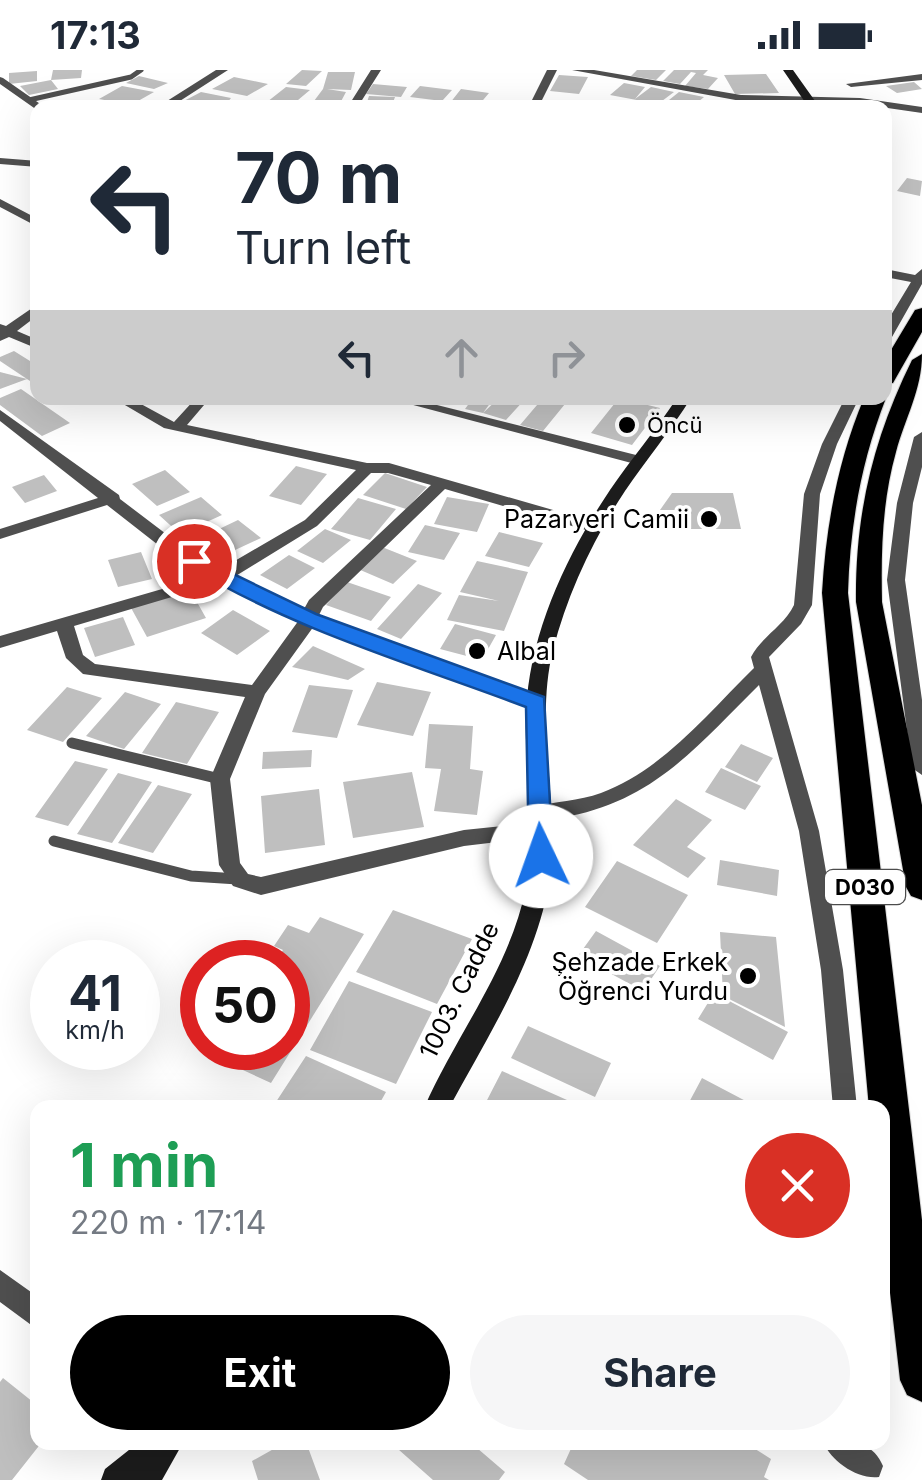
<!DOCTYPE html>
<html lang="en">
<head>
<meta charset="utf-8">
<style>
	:root { --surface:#fff; --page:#f6f6f7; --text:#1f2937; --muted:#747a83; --accent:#000 }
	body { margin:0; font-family:Inter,sans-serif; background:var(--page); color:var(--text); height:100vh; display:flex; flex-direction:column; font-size:38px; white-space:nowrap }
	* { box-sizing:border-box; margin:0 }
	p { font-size:32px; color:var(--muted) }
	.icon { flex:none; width:55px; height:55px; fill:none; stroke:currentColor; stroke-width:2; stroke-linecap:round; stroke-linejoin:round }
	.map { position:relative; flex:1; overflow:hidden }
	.drawer { position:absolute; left:30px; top:1030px; width:860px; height:350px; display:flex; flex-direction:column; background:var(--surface); border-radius:20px; box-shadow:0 10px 40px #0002 }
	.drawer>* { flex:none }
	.top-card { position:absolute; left:30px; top:30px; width:862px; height:305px; border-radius:20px; box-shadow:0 10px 40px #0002; background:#fff; color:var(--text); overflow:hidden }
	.speed { position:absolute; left:30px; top:870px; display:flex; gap:20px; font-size:50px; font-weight:700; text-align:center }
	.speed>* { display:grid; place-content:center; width:130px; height:130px; border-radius:50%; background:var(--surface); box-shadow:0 10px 40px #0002; line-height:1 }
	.speed small { font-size:25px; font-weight:400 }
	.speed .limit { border:15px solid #d22; background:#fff; color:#111 }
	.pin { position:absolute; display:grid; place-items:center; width:85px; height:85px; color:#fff; margin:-42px; border:5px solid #fff; border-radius:50%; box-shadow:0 2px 10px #0007 }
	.me { position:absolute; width:110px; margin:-55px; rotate:357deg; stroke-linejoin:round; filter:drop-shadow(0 0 8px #0008) }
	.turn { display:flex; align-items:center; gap:35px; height:210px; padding:0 40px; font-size:45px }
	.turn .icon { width:130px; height:130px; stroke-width:2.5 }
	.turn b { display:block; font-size:70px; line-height:85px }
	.lanes { display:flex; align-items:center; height:95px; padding:0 40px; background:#0003; justify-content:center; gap:50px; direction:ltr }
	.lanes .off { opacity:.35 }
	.round { display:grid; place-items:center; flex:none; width:105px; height:105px; border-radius:52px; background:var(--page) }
	.overview { display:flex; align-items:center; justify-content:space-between; height:170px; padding:0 40px }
	h1 { font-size:60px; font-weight:700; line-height:75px; color:#1e9e55 }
	.primary-button { display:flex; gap:20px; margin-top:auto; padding:20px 40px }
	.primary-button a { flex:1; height:115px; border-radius:60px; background:var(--accent); color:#fff; font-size:40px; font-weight:700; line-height:115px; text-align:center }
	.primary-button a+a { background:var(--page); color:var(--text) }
	.status { display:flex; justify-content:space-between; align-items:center; height:70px; padding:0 50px; background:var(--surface); direction:ltr }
	.status svg { height:28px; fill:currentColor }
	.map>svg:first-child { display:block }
	.building { fill:#bfbfbf }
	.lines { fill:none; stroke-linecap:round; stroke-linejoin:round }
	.highway-casing { stroke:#dbdbdb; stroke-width:2 }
	.lane-far1 { stroke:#4f4f4f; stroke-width:5 }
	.lane { stroke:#4f4f4f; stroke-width:11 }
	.street { fill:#4f4f4f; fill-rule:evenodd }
	.secondary { fill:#1c1c1c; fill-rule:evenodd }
	.highway { fill:#000; fill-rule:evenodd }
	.route { fill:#1a73e8; stroke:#114b97; stroke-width:2.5 }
	.poi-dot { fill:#000; stroke:#fff; stroke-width:4 }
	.labels { text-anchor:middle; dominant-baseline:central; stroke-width:8; stroke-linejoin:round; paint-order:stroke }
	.far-poi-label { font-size:22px; fill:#000; stroke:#fff; text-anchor:start }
	.shield { fill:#fff; stroke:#4c4c4c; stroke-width:2.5 }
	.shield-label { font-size:22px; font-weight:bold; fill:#000 }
	.poi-label { font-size:25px; fill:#000; stroke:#fff; text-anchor:end }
	.street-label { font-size:25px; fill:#000; stroke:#fff }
</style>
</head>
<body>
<div class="status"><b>17:13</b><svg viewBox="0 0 49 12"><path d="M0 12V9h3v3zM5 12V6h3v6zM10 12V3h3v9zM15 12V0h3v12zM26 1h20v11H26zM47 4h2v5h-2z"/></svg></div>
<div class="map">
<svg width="922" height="1410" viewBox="0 0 922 1410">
	<rect width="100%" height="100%" fill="#fff"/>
	<!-- building -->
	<path class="building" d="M53 0H82L81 8 51 10Z
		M302 0 322 1 306 16 286 14Z
		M637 0H666L656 10 631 6Z
		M674 0H708L703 5 718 8 708 19 685 16 696 3 691 2 680 14 663 11Z
		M37 1V11L9 14V3Z
		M328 2H355L351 20 327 19 346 22 338 37 311 35 323 19Z
		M766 4 779 23 735 24 724 5Z
		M559 5 588 7 579 24 550 21Z
		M139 6 168 13 154 19 126 13Z
		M234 7 268 14 247 26 212 19Z
		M51 10 58 19 29 25 20 16Z
		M914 12 922 19 897 23 886 16Z
		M624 13 645 17 635 29 651 17 674 22 658 34 610 25Z
		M373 14 407 17 401 27 366 24Z
		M122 16 154 22 131 35 99 29Z
		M420 16 452 20 442 31 410 27Z
		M286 17 310 20 292 35 267 32Z
		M461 19 489 23 478 36 450 33Z
		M201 22 231 28 223 38 180 33Z
		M679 22 704 27 691 38H659Z
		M369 26 395 27 391 38H365Z
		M907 108 922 111 920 126 897 121Z
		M14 281 38 296V308L30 311 0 291V287Z
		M0 302 27 309 0 319Z
		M21 319 70 353 42 366 0 335V328Z
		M473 328H494L483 343 465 339Z
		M499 328H526L506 350 483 343Z
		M543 328 565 334 543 361 520 355Z
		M619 328 660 338 632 375 591 363Z
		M296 396 327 404 301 435 269 426Z
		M165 400 190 422 157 436 132 414Z
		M385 403 427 417 406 439 363 425Z
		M44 405 57 421 25 433 12 417Z
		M672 423H733L741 459H680L677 440H660Z
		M201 427 222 445 180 464 159 445Z
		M447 427 489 434 477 462 434 454Z
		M358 428 396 439 370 470 331 459Z
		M238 450 261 468 218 488 196 470Z
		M425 455 460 463 444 490 408 482Z
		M325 459 351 470 323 493 297 481Z
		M499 462 543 473 529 497 485 486Z
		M382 477 417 491 393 514 358 499Z
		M141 482 152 509 118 517 108 490Z
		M289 485 315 498 287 519 260 505Z
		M477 491 528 502 504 561 447 550 459 525 499 531 460 522Z
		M347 512 391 527 371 551 326 535Z
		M418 514 442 523 401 569 377 559Z
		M189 518 206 548 147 567 130 536Z
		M233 540 270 561 237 585 201 563Z
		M123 547 135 575 95 587 84 558Z
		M455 554 496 565 482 590 440 579Z
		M313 576 365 599 348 610 292 597Z
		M377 612 431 622 413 666 357 655Z
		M309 615 353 620 337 668 292 662Z
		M67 617 102 628 63 672 27 660Z
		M125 622 161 634 124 679 86 666Z
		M176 632 219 642 187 694 142 683Z
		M429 654 473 656 470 699 483 701 477 745 434 741 441 699 425 698Z
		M741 674 773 688 757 712 725 697Z
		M312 680 311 697 262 699 263 682Z
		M75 691 108 699 68 756 35 747Z
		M721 698 761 716 745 740 705 722Z
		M412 702 424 757 353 768 343 712Z
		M118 703 152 712 112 773 77 764Z
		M158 715 192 724 153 783 118 773Z
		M319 719 325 775 265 783 261 726Z
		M676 729 712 750 687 777 706 788 688 808 633 775Z
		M720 790 779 800 777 826 717 815Z
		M617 791 688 825 657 873 585 837Z
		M393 840 472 869 437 934 356 902Z
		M320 847 364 864 271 1013 232 995 243 978H288V892H275L283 880 274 876 288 855 309 863Z
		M596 861 660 896 643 921 578 886Z
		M720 862 776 867 785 957 723 926Z
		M349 911 432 942 396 1014 310 980Z
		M714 923 788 962 773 990 698 949Z
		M528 956 611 993 595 1027 511 988Z
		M306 986 386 1022 377 1038H272Z
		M502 1001 585 1038H493L485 1034Z
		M702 1008 759 1038H686Z
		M3 1308 38 1336V1372H42L12 1410H0V1312Z
		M286 1372H306L320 1410H258L252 1391Z
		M390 1372H470L505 1402 499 1410H433Z
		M574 1372H744L771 1389 764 1407 769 1410H588L564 1394Z"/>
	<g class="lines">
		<defs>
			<path id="highway" d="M922 238V262L893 313 885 314V290L915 240Z
				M922 284C922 320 905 348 896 382 882 432 881 481 882 532L922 735V830L911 826 906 817 856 532C855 444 873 369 912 290Z
				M885 327 886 328C861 392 850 455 848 523L922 1150V1332L907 1325 900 1310 882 1153V1038H869L822 523C826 455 838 390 864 328Z"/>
		</defs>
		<!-- highway casing -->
		<use href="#highway" class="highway-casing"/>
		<!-- lane-far1 -->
		<path class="lane-far1" d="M29 30 131 7 141 0"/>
		<!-- lane -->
		<path class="lane" d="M72 673 220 709
			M54 771 191 806 238 809"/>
		<!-- street -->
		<path class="street" d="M216 0H228L169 38H156Z
			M371 0H381L357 38H347Z
			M547 0H557L538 38H528Z
			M572 0H594L741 25 860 28 922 37V43L860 34 741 31Z
			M922 4V10L851 17 846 14Z
			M0 7 3 8 46 38H38L37 40 0 14Z
			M0 88 38 91V97L0 94Z
			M0 129 38 149V157L0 137Z
			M885 199 915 205 922 199V214L892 267 885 271V255L911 212 885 207Z
			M38 234V245L17 261 38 270V279L9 267 0 271V254L6 256Z
			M113 328H130L174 352 196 328H210L187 355 367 393H389L602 454 604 458 596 463 445 419 323 537 319 545 543 627 545 632 543 637H529L314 556 265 624 230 709 240 793 248 804 261 807 464 760 540 752 547 754 550 760 547 766 464 776 261 825 233 816 219 795 210 709 245 627 83 604 66 588 57 561 0 578V566L207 506 162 478 107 435 0 469V459L98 428 0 351V340L119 425 120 429 174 470 221 499 305 450 356 400 164 358ZM371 403H388L431 415 309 530 304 539 234 507 317 456ZM219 513 299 550 252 615 95 594 83 585 74 556Z
			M387 328H409L644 387 647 390 639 395Z
			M845 328H859L837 374 820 424 812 535 801 554 769 587 819 761 843 900 857 1038H833L821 900 799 761 759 615C699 674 656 729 570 746 557 748 544 753 532 750L529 744 532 738C554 731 579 731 601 723 663 700 708 643 754 598L751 587C762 566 784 556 794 535L804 424 822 374Z
			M922 362V397L913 433 905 510 922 630V705L912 698 887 510 897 433 914 367Z
			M0 1200 38 1227V1260L0 1232Z
			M823 1372C849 1372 872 1369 883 1396L879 1407C858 1410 831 1391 823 1372Z"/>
		<!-- secondary -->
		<path class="secondary" d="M783 0H793L820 38H809Z
			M677 328H691C671 360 646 390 625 421 593 469 567 525 553 580 536 649 555 716 552 785 547 876 491 960 449 1038H424C457 963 509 900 526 818 539 756 521 692 527 629 533 556 569 481 610 420 631 389 656 360 677 328Z
			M139 1372H178L180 1378 162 1410H101L105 1399Z"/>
		<!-- highway -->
		<use href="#highway" class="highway"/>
	</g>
	<!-- route -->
	<path class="route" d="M194 485 316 544 544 627 553 786 550 793H533L529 786 526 637C412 594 291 559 187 495V486Z"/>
	<!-- markers -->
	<g class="poi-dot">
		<circle cx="627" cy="355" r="10"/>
		<circle cx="709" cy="449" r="10"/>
		<circle cx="477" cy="581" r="10"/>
		<circle cx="748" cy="906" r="10"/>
	</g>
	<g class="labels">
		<!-- far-poi labels -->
		<g class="far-poi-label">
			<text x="647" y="355">Öncü</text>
		</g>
		<!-- shield labels -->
		<rect class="shield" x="825" y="800" width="80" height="34" rx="8"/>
		<g class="shield-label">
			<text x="865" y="817">D030</text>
		</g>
		<!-- poi labels -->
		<g class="poi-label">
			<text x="689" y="449">Pazaryeri Camii</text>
			<text x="497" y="581" text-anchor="start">Albal</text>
			<text x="728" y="892">Şehzade Erkek<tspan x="728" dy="29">Öğrenci Yurdu</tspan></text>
		</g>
		<!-- street labels -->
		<g class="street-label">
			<text transform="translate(459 920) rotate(-64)">1003. Cadde</text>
		</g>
	</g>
</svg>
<div class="speed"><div>41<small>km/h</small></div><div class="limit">50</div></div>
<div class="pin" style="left:194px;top:491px;background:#d93025"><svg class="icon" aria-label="arrive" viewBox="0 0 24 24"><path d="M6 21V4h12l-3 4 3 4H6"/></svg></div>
<svg class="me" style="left:541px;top:786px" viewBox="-20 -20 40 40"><circle r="19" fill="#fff"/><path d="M0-13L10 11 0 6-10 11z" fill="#1a73e8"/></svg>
<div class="top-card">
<div class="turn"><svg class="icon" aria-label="left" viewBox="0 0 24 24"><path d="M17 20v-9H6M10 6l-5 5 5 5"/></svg><div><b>70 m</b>Turn left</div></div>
<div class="lanes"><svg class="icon" aria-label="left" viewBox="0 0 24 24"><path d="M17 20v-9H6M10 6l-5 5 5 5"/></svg><svg class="icon off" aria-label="ahead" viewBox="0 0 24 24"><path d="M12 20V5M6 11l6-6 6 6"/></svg><svg class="icon off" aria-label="right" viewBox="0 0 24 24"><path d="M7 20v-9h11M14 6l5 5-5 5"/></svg></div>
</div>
<section class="drawer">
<div class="overview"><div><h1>1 min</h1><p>220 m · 17:14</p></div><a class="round" style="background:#d93025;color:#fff"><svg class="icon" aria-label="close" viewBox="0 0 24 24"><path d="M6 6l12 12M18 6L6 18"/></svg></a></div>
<div class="primary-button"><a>Exit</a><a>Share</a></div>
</section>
</div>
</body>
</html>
